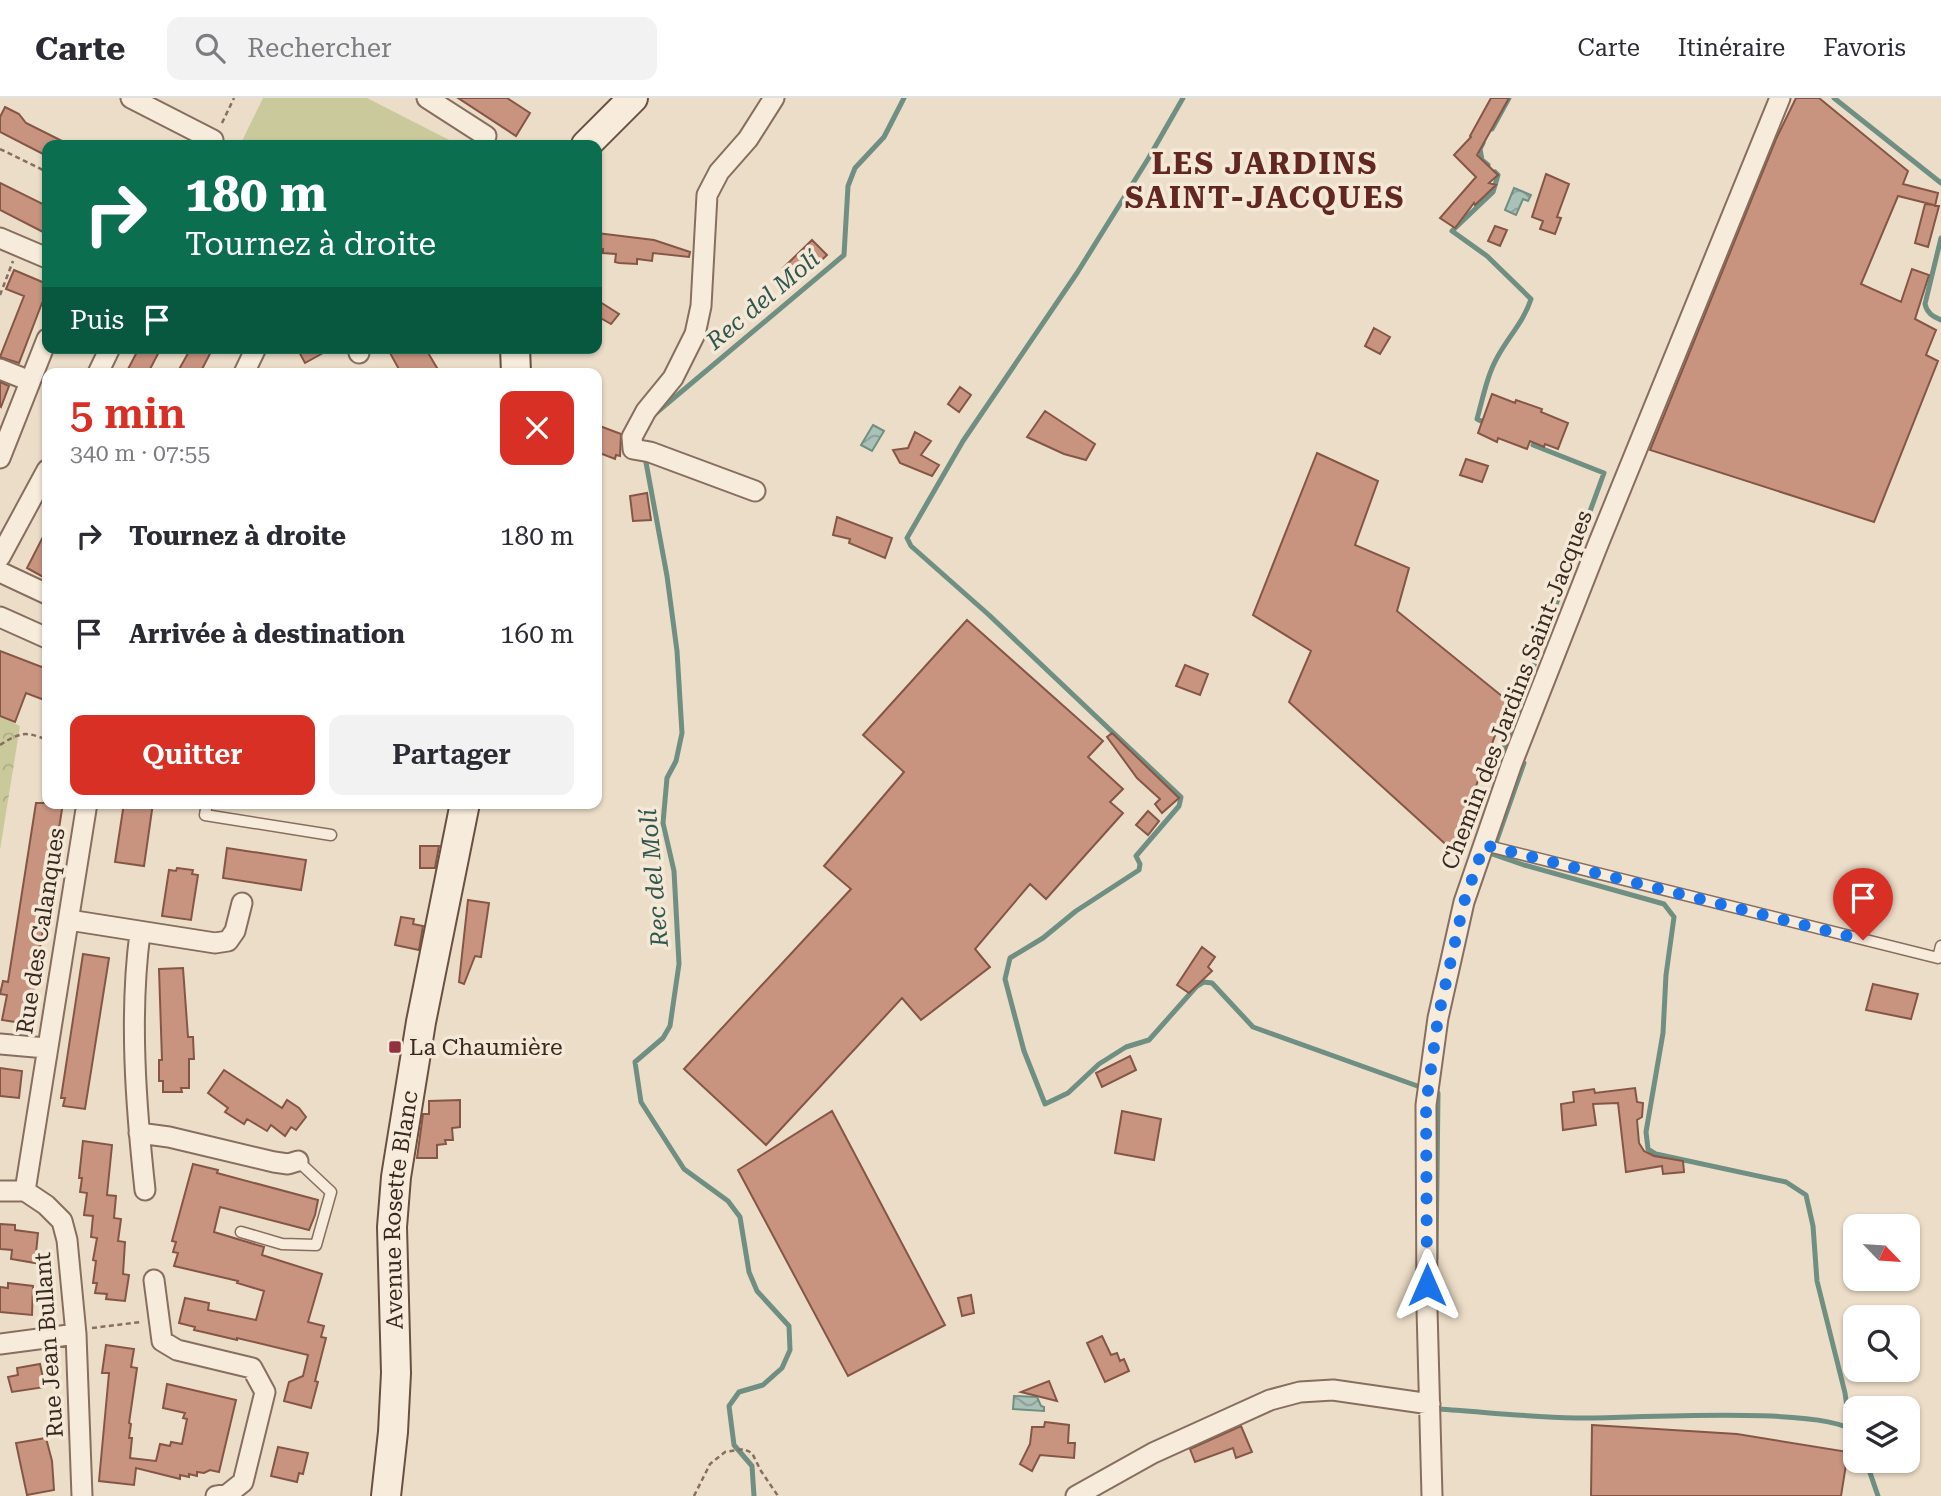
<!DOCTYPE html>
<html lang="fr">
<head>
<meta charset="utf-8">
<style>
	:root { --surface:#fff; --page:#f2f2f3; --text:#2b2b33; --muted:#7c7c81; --line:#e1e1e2; --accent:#d93025 }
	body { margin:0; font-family:"Roboto Serif",serif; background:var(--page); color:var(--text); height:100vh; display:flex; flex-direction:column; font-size:26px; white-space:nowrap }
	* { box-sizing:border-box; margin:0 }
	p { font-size:23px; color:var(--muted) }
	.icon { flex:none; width:38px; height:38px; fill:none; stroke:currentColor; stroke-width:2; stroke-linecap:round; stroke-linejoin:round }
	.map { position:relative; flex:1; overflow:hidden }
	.side { position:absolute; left:42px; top:270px; width:560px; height:441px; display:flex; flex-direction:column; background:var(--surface); border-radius:14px; box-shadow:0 2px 5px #0004 }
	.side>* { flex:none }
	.banner { position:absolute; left:42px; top:42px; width:560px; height:214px; border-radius:14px; box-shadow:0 2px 5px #0004; background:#0b6e4f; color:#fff; overflow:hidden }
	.needle { width:46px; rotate:115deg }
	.tools { position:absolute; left:1843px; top:1116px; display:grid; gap:14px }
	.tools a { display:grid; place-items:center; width:77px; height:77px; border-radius:14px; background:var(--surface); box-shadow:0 2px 5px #0004; font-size:35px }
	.pin { position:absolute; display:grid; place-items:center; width:60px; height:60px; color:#fff; margin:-72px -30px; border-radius:50% 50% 50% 0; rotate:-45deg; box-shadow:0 0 7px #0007 }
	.pin .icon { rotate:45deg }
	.me { position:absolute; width:77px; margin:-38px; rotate:0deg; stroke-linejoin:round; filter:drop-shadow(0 0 5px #0008) }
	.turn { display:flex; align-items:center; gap:24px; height:147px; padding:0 28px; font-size:32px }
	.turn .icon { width:91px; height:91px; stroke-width:2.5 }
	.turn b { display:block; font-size:49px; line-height:60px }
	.then { display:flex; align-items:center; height:66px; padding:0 28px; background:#0003; gap:14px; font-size:26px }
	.round { display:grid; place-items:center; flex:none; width:74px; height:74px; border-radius:14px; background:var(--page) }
	.summary { display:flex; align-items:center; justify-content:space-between; height:119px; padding:0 28px }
	h1 { font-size:42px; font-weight:600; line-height:52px; color:var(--accent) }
	.cta { display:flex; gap:14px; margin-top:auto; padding:14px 28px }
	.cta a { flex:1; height:80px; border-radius:14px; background:var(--accent); color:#fff; font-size:28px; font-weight:600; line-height:80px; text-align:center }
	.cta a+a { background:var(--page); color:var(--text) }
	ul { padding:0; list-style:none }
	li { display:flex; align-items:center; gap:21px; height:98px; padding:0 28px }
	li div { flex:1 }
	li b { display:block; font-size:26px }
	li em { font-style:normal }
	header { display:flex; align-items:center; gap:42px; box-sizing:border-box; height:98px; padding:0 35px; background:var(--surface); border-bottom:2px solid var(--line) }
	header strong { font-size:33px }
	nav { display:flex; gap:38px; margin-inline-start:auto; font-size:24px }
	.search { width:490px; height:63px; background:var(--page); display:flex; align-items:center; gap:18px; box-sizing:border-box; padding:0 24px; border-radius:14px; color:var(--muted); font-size:26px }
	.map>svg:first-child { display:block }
	.park { fill:url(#park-crowns) }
	.pitch { fill:#cac99c }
	.water { fill:url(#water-waves); stroke:#6f8f83; stroke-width:2 }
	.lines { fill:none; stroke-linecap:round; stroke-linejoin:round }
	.stream { stroke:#6f8f83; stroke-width:5 }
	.building { fill:#c89480; stroke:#855645; stroke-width:2 }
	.service-casing { stroke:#876e5e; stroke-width:13 }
	.minor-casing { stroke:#876e5e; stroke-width:23 }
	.secondary-casing { stroke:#695041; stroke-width:32 }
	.path { stroke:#876e5e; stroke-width:2.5; stroke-dasharray:5 3.5; stroke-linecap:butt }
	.service { stroke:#f7ebdb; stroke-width:10 }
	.minor { stroke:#f7ebdb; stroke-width:19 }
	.secondary { stroke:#f7ebdb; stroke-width:28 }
	.route { stroke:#1a73e8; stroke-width:12; stroke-dasharray:0 21.6 }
	.poi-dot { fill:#93313f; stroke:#f4e8d7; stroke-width:2.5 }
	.labels { text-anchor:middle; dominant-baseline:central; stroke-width:7; stroke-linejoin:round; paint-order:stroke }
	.street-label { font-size:23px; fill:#392921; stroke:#f4e8d7 }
	.poi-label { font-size:23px; fill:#392921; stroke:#f4e8d7; text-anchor:start }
	.water-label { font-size:24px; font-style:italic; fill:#315750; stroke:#f4e8d7 }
	.district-label { font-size:30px; font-weight:bold; letter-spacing:2px; fill:#632722; stroke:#f4e8d7 }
</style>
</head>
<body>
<header>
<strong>Carte</strong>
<div class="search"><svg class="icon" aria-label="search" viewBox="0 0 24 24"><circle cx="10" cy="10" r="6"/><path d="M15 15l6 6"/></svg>Rechercher</div>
<nav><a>Carte</a><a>Itinéraire</a><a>Favoris</a></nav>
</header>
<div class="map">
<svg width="1941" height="1398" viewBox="0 0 1941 1398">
	<defs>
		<pattern id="park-crowns" width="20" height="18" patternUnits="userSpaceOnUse" patternTransform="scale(1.75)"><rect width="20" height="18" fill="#cac99c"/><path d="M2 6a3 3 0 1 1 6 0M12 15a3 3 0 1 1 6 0" fill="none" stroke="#aead86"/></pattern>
		<pattern id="water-waves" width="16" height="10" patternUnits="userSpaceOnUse" patternTransform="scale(1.75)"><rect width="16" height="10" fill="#a9c1b6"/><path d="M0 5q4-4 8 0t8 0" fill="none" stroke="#8b9d94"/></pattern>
	</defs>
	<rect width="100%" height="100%" fill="#ecddc8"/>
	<!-- park -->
	<path class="park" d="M0 618 20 628 0 752Z"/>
	<!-- pitch -->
	<path class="pitch" d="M263 0H367L459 47H240Z"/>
	<!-- water -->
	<path class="water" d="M1514 90 1531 97 1528 103 1523 101 1516 117 1505 112Z
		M873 327 884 333 872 353 861 347Z
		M1014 1298 1037 1299 1041 1308 1044 1309V1313L1013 1311Z"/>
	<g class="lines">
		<!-- stream -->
		<path class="stream" d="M1183 0 1148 61 1077 175 963 343 907 440 911 448 989 517 1181 699 1179 708 1136 758 1140 766 1139 772 1076 813 1043 840 1010 860 1005 881 1024 953 1045 1006 1068 995 1099 966 1126 949 1149 942 1196 889 1204 884 1212 885 1253 929 1423 990
			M1834 0 1941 85
			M1492 31 1509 0
			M1483 45 1480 51 1482 62 1488 67
			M1941 140 1925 206C1927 215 1932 218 1941 222
			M656 315 844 157 848 88 855 70 884 39 904 0
			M1487 326 1477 321C1483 300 1487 277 1498 258 1509 238 1524 223 1531 201L1487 158 1452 133 1493 94 1498 77 1495 74
			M645 359 667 478 677 553 682 635 676 663 667 680 663 725 674 773 679 866 670 928 663 940 635 964 641 1004 684 1071 728 1103 740 1119 749 1174 757 1193 789 1228 790 1252 782 1270 763 1287 739 1294 729 1308 734 1347 752 1368 754 1398
			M1507 659 1504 649 1604 375 1533 347
			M1524 665 1492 756 1524 767 1664 806 1674 819 1666 877 1663 935 1646 1034 1648 1051 1656 1056 1786 1084 1806 1097 1813 1128 1817 1183 1845 1295 1850 1330
			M1433 993 1438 995 1436 1161
			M1438 1307V1311C1484 1314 1530 1319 1576 1320 1626 1321 1823 1307 1855 1334
			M1866 1363 1878 1398"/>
	</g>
	<!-- building -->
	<path class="building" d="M458 0H507L530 15 516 38Z
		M1491 0H1509L1477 57 1498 77 1489 85 1496 87 1475 107 1474 105 1455 130 1440 120 1476 79 1454 57 1471 39 1470 38Z
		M1796 0H1819L1908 73 1903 86 1938 95 1935 108H1939L1928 149 1915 145 1925 106 1934 107 1898 98 1861 186 1901 204 1912 171 1929 177 1915 221 1936 232 1926 257 1938 263 1874 424 1650 352 1776 41Z
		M5 9 19 16 26 25 70 47H47V58L0 34V19Z
		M1546 76 1569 86 1557 119 1561 120 1555 136 1540 131 1543 123 1532 119Z
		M0 85 47 108V136L0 112Z
		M1495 128 1507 132 1500 148 1488 143Z
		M597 135 654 142 690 154 689 159 653 155 652 163 637 161V166L619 165 615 164 616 156 603 155V151H597Z
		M812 142 827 157 808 175 806 172 795 183 783 170Z
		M14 172 47 186V207L42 205 19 265 0 259 24 198 6 191Z
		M597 202 619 216 611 226 597 218Z
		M1374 230 1390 239 1380 256 1365 248Z
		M139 250H161L148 275H126Z
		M191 250H213L200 275H177Z
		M297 250H332L305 265Z
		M399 250H423L425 254 427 253 440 275H401L390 255Z
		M0 284 9 288 1 309 0 308Z
		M960 289 971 297 959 314 948 306Z
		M1492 296 1515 305 1516 302 1542 311 1541 314 1568 325 1558 351 1545 346 1544 349 1530 343 1527 351 1498 340 1497 344 1478 335Z
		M1045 313 1095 346 1086 362 1064 356 1027 339Z
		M597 327 621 336 620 358 616 357 615 361 597 354Z
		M915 334 931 343 921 357 939 367 932 378 900 365 893 352 908 350Z
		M1317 355 1378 383 1355 447 1409 470 1397 513 1508 603 1452 752 1289 604 1311 553 1253 517Z
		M1466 361 1488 368 1482 384 1460 377Z
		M647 395 651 422 633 423 630 398Z
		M837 419 892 440 885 460 849 445 850 441 833 437Z
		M47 431V481L27 470Z
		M967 522 1103 643 1088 659 1123 691 1110 704 1123 715 1046 801 1030 786 975 851 990 869 921 922 902 900 766 1047 684 971 851 791 824 768 904 674 863 637Z
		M0 553 47 571V603L26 595 15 624 0 618Z
		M1185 567 1208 576 1200 597 1176 588Z
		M1112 635 1179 700 1162 715 1155 706 1160 701 1137 680 1107 639Z
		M36 705H63L28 926 2 922 7 897 0 896 3 883 8 884Z
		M124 705H153L144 768 115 764Z
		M1148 713 1159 723 1148 737 1136 727Z
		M420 748H439L435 770H420Z
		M227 750 306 762 301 792 223 780Z
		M177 770 193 772 192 776 198 777 191 822 162 818 169 772 176 773Z
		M468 802 489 805 481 859 475 858 464 886 459 884Z
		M401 819 414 821 413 826 423 828 419 852 395 847Z
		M1202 849 1215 859 1208 869 1212 873 1189 895 1177 887Z
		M83 856 109 860 85 1011 63 1008 65 1000H61Z
		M183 870 188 939H193L194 961H189V990H181L182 994H163V983H159V962H162L159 871Z
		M1873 886 1918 896 1911 921 1866 912Z
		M1130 958 1136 972 1102 989 1096 975Z
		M0 970 22 973 19 1000 0 998Z
		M224 972 282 1010 287 1002 299 1010 306 1019 296 1032 291 1029 285 1038 271 1027 267 1033 247 1021 244 1026 225 1014 228 1010 208 995Z
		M1635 990 1637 1004 1643 1005 1642 1019 1637 1022 1639 1045 1644 1053 1654 1058 1683 1063 1684 1074 1663 1076 1662 1068 1626 1074 1618 1005 1593 1006 1596 1027 1563 1032 1561 1006 1574 1004 1573 994 1594 991 1595 995Z
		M460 1002V1029L452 1030 453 1042H445L446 1046 437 1047V1060H417L423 1016H429V1003Z
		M832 1013 945 1227 848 1278 738 1072Z
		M1122 1013 1161 1021 1154 1062 1115 1055Z
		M83 1043 112 1047 107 1097 116 1098 114 1120 121 1121 118 1143 125 1144 123 1176 129 1177 125 1203 106 1201 107 1196 95 1195 97 1185H93L96 1163 93 1162 97 1140 91 1139 93 1118 84 1117 87 1095 80 1094 82 1080H79Z
		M193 1066 218 1072 217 1075 318 1102 315 1117 309 1132 220 1109 214 1134 264 1149 262 1157 322 1176 308 1224 324 1228 321 1239 326 1240 315 1283 318 1284 311 1310 284 1303 289 1284 303 1278 308 1257 237 1240V1242L203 1234 194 1232 195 1229 179 1225 185 1200 209 1205 208 1212 256 1222 264 1193 237 1185 238 1183 174 1168 178 1155 173 1154 176 1144 172 1143Z
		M0 1126 15 1127V1132L38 1135 35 1165 11 1161 12 1152 0 1151Z
		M8 1185 33 1188 32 1217 0 1214V1189L8 1190Z
		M971 1197 974 1215 962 1218 958 1200Z
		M1102 1238 1111 1257 1117 1255 1120 1263 1124 1261 1129 1273 1105 1284 1087 1245Z
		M106 1247 134 1251 131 1269 137 1270 129 1325 131 1326 129 1340H132L130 1360 156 1363 160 1346 170 1348 171 1344 182 1346 187 1321 183 1320 185 1315 163 1310 167 1286 236 1302 219 1374 210 1372 204 1375 197 1374V1378L189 1376V1379L180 1377V1381L136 1370 134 1387 99 1383 109 1275H102Z
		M40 1266 45 1289 12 1294 8 1279 18 1277 17 1270Z
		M1049 1283 1057 1303 1021 1294Z
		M1045 1324 1069 1327 1068 1345H1075L1074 1360 1040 1357 1032 1373 1020 1366 1030 1346 1032 1329H1044Z
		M1592 1327 1737 1336 1848 1354 1841 1398H1591Z
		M1241 1328 1252 1354 1236 1360 1233 1350 1195 1364 1190 1351Z
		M46 1340 52 1363 54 1392 27 1397 16 1345Z
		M278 1349 308 1355 303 1376 299 1375 297 1384 271 1378Z"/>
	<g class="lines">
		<defs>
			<path id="service" d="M207 705 205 717 331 737
				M1484 747 1938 860 1941 848
				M241 1134 282 1146 316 1147 331 1094 298 1063"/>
			<path id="minor" d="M131 0 213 42 210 47
				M427 0 486 38
				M0 140 47 160
				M358 250 359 255
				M0 271 30 283
				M98 275 110 250
				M244 275 256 250
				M0 360 47 241
				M755 393 650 354 633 351 632 339 646 313 673 280 695 236 701 208 707 97 719 74 748 41 774 0
				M0 459 47 372
				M0 474 47 496
				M0 519 47 540
				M69 822 215 845 228 843 235 833 242 805
				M140 835C129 918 136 1009 145 1092
				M0 946 46 950
				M139 1035 169 1039 274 1064 288 1066 298 1063
				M0 1093H25L46 1107 62 1123 67 1142 76 1236 82 1398
				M25 1093 87 705
				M154 1182 162 1243 177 1252 252 1270 265 1294 243 1384 228 1396 216 1398
				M0 1246 76 1236
				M1076 1398 1153 1355 1270 1302 1300 1294 1333 1292 1430 1306
				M1432 1398 1427 1211 1426 1007 1438 920 1464 804 1512 665 1597 449 1780 0"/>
			<g id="secondary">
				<path d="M586 47 633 0"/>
				<path d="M515 250 516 275"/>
				<path id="s1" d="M386 1398 393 1334 396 1275 392 1129 396 1079 421 924 465 705"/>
			</g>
		</defs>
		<!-- service casing -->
		<use href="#service" class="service-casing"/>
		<!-- minor casing -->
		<use href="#minor" class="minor-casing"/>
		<!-- secondary casing -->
		<use href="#secondary" class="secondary-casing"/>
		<!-- path -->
		<path class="path" d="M222 25 234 0
			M0 51 47 74
			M0 197 13 163
			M0 647C20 634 26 633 47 642
			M92 1230 141 1224
			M694 1398 710 1366 725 1354 744 1351 752 1355 761 1373 778 1398"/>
		<!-- service -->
		<use href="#service" class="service"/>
		<!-- minor -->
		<use href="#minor" class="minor"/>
		<!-- secondary -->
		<use href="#secondary" class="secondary"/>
	</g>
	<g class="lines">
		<!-- route -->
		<path class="route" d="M1427 1187 1426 1007 1438 920 1464 804 1484 747 1863 842"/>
	</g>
	<!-- markers -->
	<rect class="poi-dot" x="388" y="942" width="14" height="14" rx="3.5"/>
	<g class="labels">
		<!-- street labels -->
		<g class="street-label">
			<text transform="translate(1517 592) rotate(-69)">Chemin des Jardins Saint-Jacques</text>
			<text transform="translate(41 833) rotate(-81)">Rue des Calanques</text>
			<text stroke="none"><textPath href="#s1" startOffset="287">Avenue Rosette Blanc</textPath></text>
			<text transform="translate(49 1247) rotate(-94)">Rue Jean Bullant</text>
		</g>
		<!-- poi labels -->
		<g class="poi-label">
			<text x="409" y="949">La Chaumière</text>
		</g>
		<!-- water labels -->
		<g class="water-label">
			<text transform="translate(763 202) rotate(-40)">Rec del Molí</text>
			<text transform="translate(654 780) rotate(-95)">Rec del Molí</text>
		</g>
		<!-- district labels -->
		<g class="district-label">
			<text x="1265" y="65">LES JARDINS<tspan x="1265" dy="34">SAINT-JACQUES</tspan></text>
		</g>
	</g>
</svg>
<div class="tools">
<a><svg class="needle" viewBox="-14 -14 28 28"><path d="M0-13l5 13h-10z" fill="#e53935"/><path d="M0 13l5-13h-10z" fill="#7c7c81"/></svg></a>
<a><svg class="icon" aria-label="search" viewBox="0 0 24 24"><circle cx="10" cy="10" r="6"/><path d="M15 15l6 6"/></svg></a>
<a><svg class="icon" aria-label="layers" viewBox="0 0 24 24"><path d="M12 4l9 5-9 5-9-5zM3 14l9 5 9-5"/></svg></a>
</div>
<div class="pin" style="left:1863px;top:842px;background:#d93025"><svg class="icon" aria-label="arrive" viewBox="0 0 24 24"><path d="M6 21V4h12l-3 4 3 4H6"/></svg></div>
<svg class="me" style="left:1427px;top:1187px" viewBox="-20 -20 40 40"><path d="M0-17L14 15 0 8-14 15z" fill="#1a73e8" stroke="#fff" stroke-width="4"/></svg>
<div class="banner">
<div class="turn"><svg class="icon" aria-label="right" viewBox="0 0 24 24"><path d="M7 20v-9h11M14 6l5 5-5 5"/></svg><div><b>180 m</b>Tournez à droite</div></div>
<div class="then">Puis<svg class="icon" aria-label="arrive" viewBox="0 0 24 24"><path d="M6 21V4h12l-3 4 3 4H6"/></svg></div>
</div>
<section class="side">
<div class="summary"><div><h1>5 min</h1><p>340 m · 07:55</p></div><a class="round" style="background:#d93025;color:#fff"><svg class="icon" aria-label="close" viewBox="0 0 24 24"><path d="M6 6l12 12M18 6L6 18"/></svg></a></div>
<ul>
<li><svg class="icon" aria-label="right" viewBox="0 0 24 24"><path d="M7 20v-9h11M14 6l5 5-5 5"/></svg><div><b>Tournez à droite</b></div><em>180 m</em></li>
<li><svg class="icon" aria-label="arrive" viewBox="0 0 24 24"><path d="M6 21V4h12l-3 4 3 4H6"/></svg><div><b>Arrivée à destination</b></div><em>160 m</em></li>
</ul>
<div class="cta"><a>Quitter</a><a>Partager</a></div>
</section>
</div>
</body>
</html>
